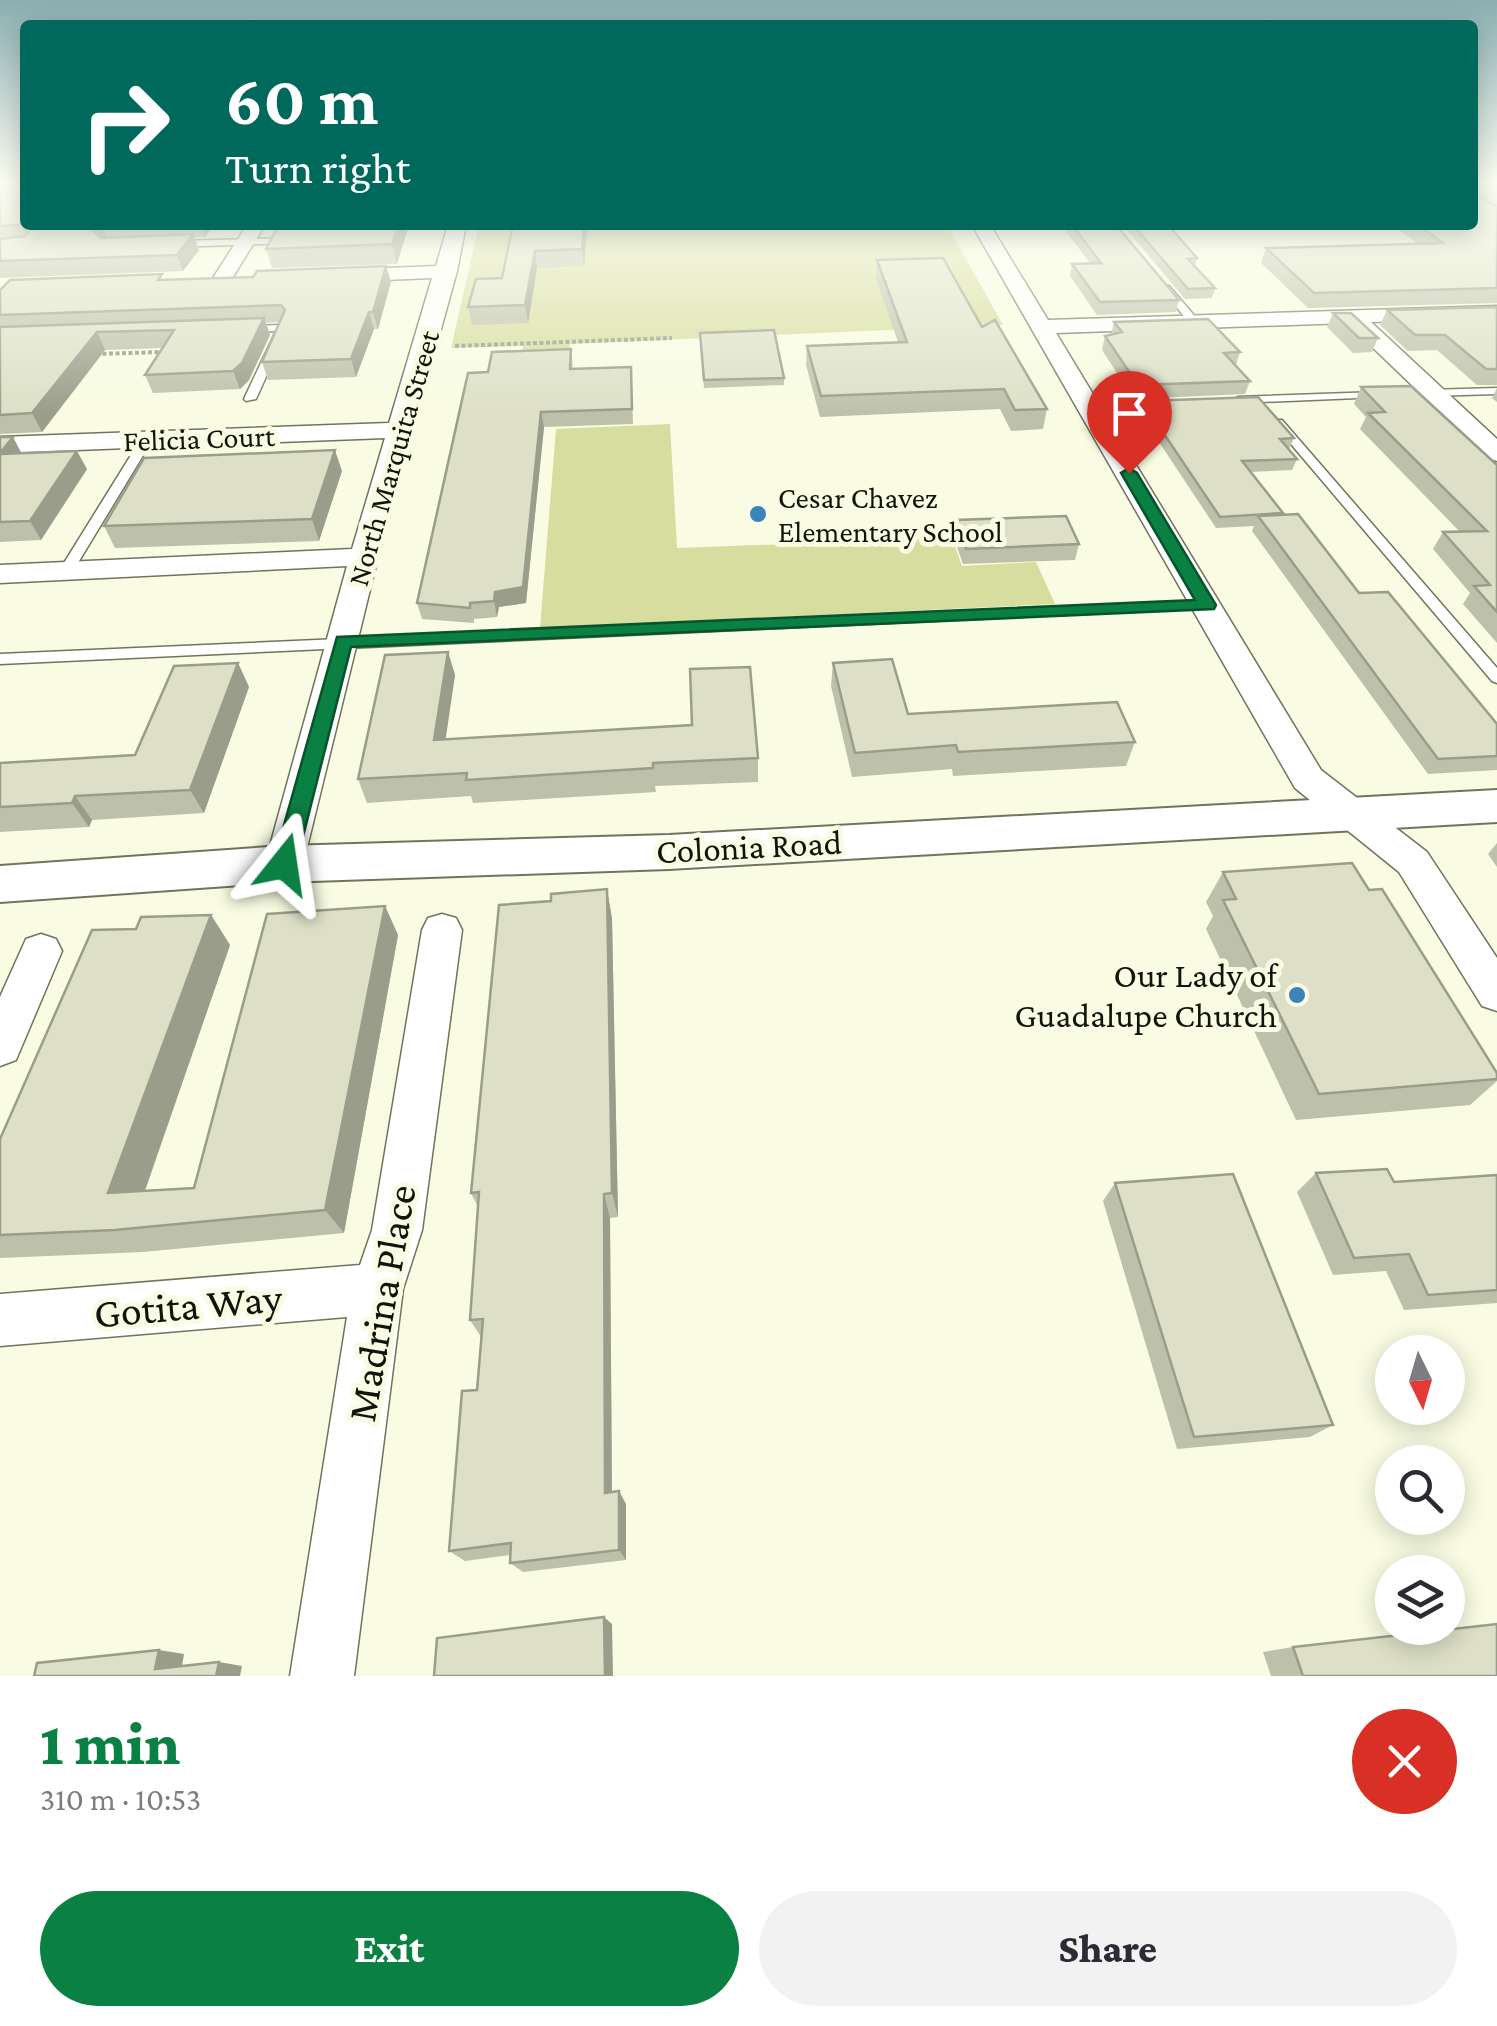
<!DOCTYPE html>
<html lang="en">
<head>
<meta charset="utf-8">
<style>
	:root { --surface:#fff; --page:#f2f2f3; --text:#2b2b33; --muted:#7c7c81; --accent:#0b8043 }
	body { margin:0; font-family:"Crimson Pro",serif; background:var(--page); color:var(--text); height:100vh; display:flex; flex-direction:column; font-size:38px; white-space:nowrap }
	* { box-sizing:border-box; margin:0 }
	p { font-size:32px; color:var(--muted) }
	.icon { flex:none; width:55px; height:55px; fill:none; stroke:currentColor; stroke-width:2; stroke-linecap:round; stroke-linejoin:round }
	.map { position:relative; height:1676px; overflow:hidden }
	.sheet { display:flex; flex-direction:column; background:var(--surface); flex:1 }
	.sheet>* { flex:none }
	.top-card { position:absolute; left:20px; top:20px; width:1458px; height:210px; border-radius:10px; box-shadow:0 5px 25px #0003; background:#00695c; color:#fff; overflow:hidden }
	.needle { width:65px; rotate:175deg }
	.tools { position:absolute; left:1375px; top:1335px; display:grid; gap:20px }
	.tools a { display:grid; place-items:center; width:90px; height:90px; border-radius:50%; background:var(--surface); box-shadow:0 5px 25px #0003; font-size:50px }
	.pin { position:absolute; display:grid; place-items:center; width:85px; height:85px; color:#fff; margin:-102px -42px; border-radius:50% 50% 50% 0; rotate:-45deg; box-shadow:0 0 10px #0007 }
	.pin .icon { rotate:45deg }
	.me { position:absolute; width:110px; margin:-55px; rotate:15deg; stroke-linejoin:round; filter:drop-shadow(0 0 8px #0008) }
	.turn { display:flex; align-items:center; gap:35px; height:210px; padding:0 40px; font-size:45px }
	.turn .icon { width:130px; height:130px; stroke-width:2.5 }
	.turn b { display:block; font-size:70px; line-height:85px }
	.round { display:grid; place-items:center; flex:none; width:105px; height:105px; border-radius:52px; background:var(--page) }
	.overview { display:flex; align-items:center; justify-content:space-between; height:170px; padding:0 40px }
	h1 { font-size:60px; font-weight:800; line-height:75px; color:var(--accent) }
	.button { display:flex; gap:20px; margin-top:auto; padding:20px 40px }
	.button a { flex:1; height:115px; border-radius:60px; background:var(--accent); color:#fff; font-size:40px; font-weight:800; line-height:115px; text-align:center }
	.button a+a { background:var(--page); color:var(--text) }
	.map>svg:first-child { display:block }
	.green { fill:#d7dd9e }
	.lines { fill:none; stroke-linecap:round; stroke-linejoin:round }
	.service-casing { stroke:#71745c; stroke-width:3 }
	.minor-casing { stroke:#71745c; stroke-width:3 }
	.tertiary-casing { stroke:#71745c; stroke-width:4 }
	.path { stroke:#959785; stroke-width:4; stroke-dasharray:4 2.5; stroke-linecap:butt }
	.service { fill:#fff; fill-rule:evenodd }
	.minor { fill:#fff; fill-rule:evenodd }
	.tertiary { fill:#fff; fill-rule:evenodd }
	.wall { fill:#bec1aa }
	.shaded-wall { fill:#9b9d8b }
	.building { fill:#dde0c6; stroke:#9b9d8b; stroke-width:2.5 }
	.route { fill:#0b8043; stroke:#07532c; stroke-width:2.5 }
	.poi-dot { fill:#3984b8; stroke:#f9fce2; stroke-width:4 }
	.labels { text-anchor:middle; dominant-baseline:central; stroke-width:10; stroke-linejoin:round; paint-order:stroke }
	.far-street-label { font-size:30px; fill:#12130a; stroke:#f9fce2 }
	.far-poi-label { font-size:30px; fill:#12130a; stroke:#f9fce2; text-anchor:start }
	.street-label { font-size:35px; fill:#12130a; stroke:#f9fce2 }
	.poi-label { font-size:35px; fill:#12130a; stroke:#f9fce2; text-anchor:end }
	.near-street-label { font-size:42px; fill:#12130a; stroke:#f9fce2 }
</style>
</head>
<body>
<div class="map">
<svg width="1497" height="1676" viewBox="0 0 1497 1676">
	<rect width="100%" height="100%" fill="#f9fce2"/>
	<!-- green -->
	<path class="green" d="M479 225H947L1003 325 570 344 569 363 522 365 523 346 451 348Z
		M670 424 677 548 952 538 962 566 1036 562 1055 604 540 628 556 429Z"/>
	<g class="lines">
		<defs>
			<path id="service" d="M292 238 295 243 173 247 169 244 173 241Z
				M1163 286H1169L1198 320V324H1190L1163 290Z
				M283 325 288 328 256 399 246 401 244 399 276 331 245 332 240 329 245 326Z
				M1497 388V394L1428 396 1423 393 1428 390Z
				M1377 392 1382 395 1381 397 1238 403 1232 400 1238 397Z
				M1167 400 1173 403 1171 405 1090 410 1084 407 1090 404Z
				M1274 420H1282L1497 668V683L1492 681 1274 424Z
				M147 436 153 439 73 571 66 575 61 574 59 571 141 439Z
				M1207 601 1212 602V608L0 664V654Z"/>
			<path id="minor" d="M247 225H265L228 285H214L211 281Z
				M448 225H466L457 271 378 557 303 864 298 874 284 879 270 874 265 864 347 566 0 583V565L352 549 385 438 0 453V437L389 423 432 278 339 282 329 276 339 270 436 266Z
				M972 225H990L1048 320 1497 306V318L1371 322 1497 439V461L1488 458 1347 323 1056 333 1321 770 1427 852 1497 958V1011L1482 1006 1399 872 1295 788Z
				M442 914 456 918 462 930 422 1230 403 1289 354 1676H290L347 1317 0 1346V1294L360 1265 372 1230 422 930 428 918Z
				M41 934 56 939 62 951 16 1060 0 1066V997L26 939Z"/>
			<path id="tertiary" d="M1497 790V822L669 869 284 882 0 902V866L284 846 669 835Z"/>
		</defs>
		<!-- service casing -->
		<use href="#service" class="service-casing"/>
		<!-- minor casing -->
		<use href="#minor" class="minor-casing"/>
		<!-- tertiary casing -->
		<use href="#tertiary" class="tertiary-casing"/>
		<!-- path -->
		<path class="path" d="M455 346 672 338
			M96 354 164 352"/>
		<!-- service -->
		<use href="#service" class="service"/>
		<!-- minor -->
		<use href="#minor" class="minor"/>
		<!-- tertiary -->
		<use href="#tertiary" class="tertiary"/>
	</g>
	<!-- wall -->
	<path class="wall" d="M1 181H25V225H214L205 237H194L199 250 183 271 0 278V186H4Z
		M1472 181H1497V205L1477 196V197L1497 206V303L1308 308 1261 263 1266 248 1418 244 1393 225H1472Z
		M288 225H409L397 264 272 268 266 249 289 228Z
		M513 225 587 232 584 266 537 268 528 323 472 325 468 307 502 278Z
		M1061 225H1116L1179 300 1176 312 1097 315 1070 276 1072 264 1090 263Z
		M1123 225H1168L1197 258 1195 266 1215 288 1212 298 1185 299Z
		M877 260 982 327 1047 409 1043 429 1011 431 1000 409 820 417 806 365 807 346 898 342 876 279Z
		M386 266 391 282 378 329H374L356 377 268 380 262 362 279 322 266 323 270 335 249 380 240 389 153 393 145 375 162 348 105 350 42 432 0 434V290L164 280 253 277Z
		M1497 307V385H1477L1437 350 1408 351 1380 325 1387 310Z
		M1333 313 1378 338 1372 352 1353 353 1327 327Z
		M1114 322 1240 352 1236 365 1250 381 1245 394 1134 399 1102 350 1105 336 1111 335Z
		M700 333 784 378V385L704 388Z
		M571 349 573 369 631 367 633 424 544 427 526 603 499 607 497 617 474 619V623L422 619 417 603 488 372Z
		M1361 387 1497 465V643L1463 604 1470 593 1433 549 1443 532H1460L1360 429 1366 417 1354 404Z
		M1497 388V402L1492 398Z
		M1146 401 1294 438 1289 449 1297 459 1292 470 1250 472 1283 513 1282 515 1359 593 1497 724V770L1428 774 1252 531 1254 526 1216 528 1157 439 1158 436 1143 412Z
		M0 437 22 453 87 469 41 540 0 542Z
		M342 471 319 541 115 548 104 526Z
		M956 520 1079 544 1075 560 963 564 953 536Z
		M448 652 455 675 445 739 758 758V782L655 786 656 792 473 803 471 796 367 803 358 779Z
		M238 663 249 687 204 813 92 820 89 827 0 832V763L135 755Z
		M833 663 908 714 1135 742 1126 766 953 776 952 769 852 777 831 686Z
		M1497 843V867L1488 854Z
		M1223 872 1369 890 1497 1073V1081L1470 1105 1296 1120 1206 929 1213 916 1206 902Z
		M607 889 612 919 618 1217 610 1218 612 1492 626 1504V1560L523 1572 510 1563V1555L465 1561 449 1551 477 1390 481 1337 470 1320 478 1207 471 1193 551 901Z
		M385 906 398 935 344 1233 143 1252 0 1258V1139L136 929 211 915 230 945 145 1191 194 1188Z
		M1316 1173 1394 1182 1497 1175V1303L1404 1310 1386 1271 1333 1275 1297 1192Z
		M1115 1183 1333 1425 1310 1437 1177 1449 1103 1201Z
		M1293 1647 1497 1676H1271L1263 1652Z"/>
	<!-- shaded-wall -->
	<path class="shaded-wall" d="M101 225 108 240 100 247 93 231Z
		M200 225H214L205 237Z
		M399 225H409L397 264 392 244Z
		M584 225H586L587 232 584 266 582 249Z
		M193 234 199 250 183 271 177 255Z
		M535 251 537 268 528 323 525 305Z
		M386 266 391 282 378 329 373 312Z
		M369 312 374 329 356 377 351 359Z
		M264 318 270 335 249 380 240 389 233 371Z
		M97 332 105 350 42 432 32 413Z
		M541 412 544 427 526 603 499 607 497 617 494 601 495 592Z
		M13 437 23 456 0 454Z
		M335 450 342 471 319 541 312 519Z
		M77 451 87 469 41 540 30 521Z
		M448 652 455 675 442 764 434 740Z
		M238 663 249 687 204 813 190 790Z
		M75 796 92 820 89 827 72 803Z
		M607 889 612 919 618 1217 612 1193Z
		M385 906 398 935 344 1233 325 1210Z
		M211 915 230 945 136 1216 108 1193Z
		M604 1194 610 1218 612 1505 605 1493Z
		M619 1491 626 1504V1560L619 1550Z
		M604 1617 612 1624 613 1676H605Z
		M159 1650 184 1654 181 1672 155 1669Z
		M219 1662 242 1666 240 1676H216Z"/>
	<!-- building -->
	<path class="building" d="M21 181H25V225H100L93 231 101 238 193 234 177 255 0 261V239L25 236 28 232 20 225 0 226V186L21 184Z
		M1472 181H1476L1477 197 1497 206V288L1314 293 1266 248 1443 243 1418 225H1472Z
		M1480 181H1497V188Z
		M357 225H399L392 244 266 249 277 228Z
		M513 225H584L582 249 535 251 525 305 468 307 476 279 502 278Z
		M1072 225H1116L1179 300 1100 302 1072 264 1101 263Z
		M1133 225H1168L1197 258 1188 259 1215 288 1188 289Z
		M943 258 982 327 995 320 1047 409 1015 410 1004 389 821 396 807 346 907 342 877 260Z
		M386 266 373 312H369L351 359 262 362 285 310 281 305 0 315V290L10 280 162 274 158 280 253 277 257 271Z
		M1497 307V369H1486L1445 335H1415L1387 310Z
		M1333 313H1351L1378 338H1359Z
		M264 318 242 363 233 371 145 375 174 330 97 332 32 413 0 415V327Z
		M1208 319 1240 352 1224 353 1250 381 1138 385 1105 336 1122 332 1114 322Z
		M774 330 784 378 704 380 700 333Z
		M571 349 570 369 631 367 632 409 541 412 523 587 495 592 494 601 470 603V608L417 603 468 373 488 372 492 352Z
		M1411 386 1497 465V612L1474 586 1490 585 1443 532 1487 531 1368 413 1385 412 1361 387Z
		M1258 397 1294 438 1280 439 1297 459 1242 461 1283 513 1220 517 1160 428H1163L1146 401Z
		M0 437H13L0 453Z
		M335 450 312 519 104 526 144 458Z
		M77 451 30 521 0 522V454Z
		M1298 514 1359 593 1388 592 1497 724V756L1438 759 1258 516Z
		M1066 516 1079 544 966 549 956 520Z
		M448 652 434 740 692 725 690 669 750 667 758 758 653 763V768L466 780 467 773 358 779 385 655Z
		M892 659 908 714 1117 702 1135 742 958 752 956 745 855 753 833 663Z
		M238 663 190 790 75 796 72 803 0 807V763L135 755 174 666Z
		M1352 863 1369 890 1382 889 1497 1073V1079L1319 1094 1223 900 1236 899 1223 872Z
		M607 889 612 1193 604 1194 605 1493 619 1491V1550L510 1563 511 1543 449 1551 462 1391 477 1390 483 1319 470 1320 479 1192 471 1193 499 905 551 901V894Z
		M385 906 325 1210 115 1230 0 1235V1139L92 930 136 929 141 917 211 915 108 1193 194 1188 267 914Z
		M1387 1169 1394 1182 1497 1175V1290L1428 1295 1409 1254 1354 1258 1316 1173Z
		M1233 1174 1333 1425 1194 1437 1115 1183Z
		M604 1617 605 1676H434L437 1638Z
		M1497 1624V1676H1303L1293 1647Z
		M159 1650 155 1669 219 1662 216 1676H34L37 1663Z"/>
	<!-- sky -->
	<linearGradient id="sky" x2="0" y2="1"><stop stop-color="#8baeb2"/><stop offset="0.44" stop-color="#fcfef2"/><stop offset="1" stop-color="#fcfef2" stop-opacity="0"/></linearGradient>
	<rect width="1497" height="416" fill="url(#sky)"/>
	<!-- route -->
	<path class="route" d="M1129 468 1137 473 1216 605 1214 609 351 647 296 864 284 873 273 864 337 637 1195 600 1121 473Z"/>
	<!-- markers -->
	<g class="poi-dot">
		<circle cx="758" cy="514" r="10"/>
		<circle cx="1297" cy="995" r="10"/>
	</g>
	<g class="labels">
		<!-- far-street labels -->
		<g class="far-street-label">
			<text transform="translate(199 438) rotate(-2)">Felicia Court</text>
			<text transform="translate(393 458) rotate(-74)">North Marquita Street</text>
		</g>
		<!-- far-poi labels -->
		<g class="far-poi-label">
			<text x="778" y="497">Cesar Chavez<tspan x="778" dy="34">Elementary School</tspan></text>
		</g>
		<!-- street labels -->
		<g class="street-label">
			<text transform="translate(749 847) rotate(-3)">Colonia Road</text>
		</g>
		<!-- poi labels -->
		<g class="poi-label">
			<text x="1277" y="975">Our Lady of<tspan x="1277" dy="40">Guadalupe Church</tspan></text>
		</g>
		<!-- near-street labels -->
		<g class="near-street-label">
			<text transform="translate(381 1303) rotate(-80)">Madrina Place</text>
			<text transform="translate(188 1305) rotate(-5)">Gotita Way</text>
		</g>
	</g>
</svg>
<div class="tools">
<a><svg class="needle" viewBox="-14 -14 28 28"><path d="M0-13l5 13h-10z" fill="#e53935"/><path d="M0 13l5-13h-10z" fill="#7c7c81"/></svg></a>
<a><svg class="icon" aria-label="search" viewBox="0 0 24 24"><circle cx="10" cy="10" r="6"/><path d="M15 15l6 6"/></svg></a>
<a><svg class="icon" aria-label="layers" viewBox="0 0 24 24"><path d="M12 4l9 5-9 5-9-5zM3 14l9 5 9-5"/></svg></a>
</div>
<div class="pin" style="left:1129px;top:473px;background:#d93025"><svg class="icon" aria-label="arrive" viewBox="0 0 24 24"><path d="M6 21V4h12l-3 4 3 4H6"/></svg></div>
<svg class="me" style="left:284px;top:864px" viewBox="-20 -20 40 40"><path d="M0-17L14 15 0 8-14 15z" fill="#0b8043" stroke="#fff" stroke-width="4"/></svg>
<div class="top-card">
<div class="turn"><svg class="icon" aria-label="right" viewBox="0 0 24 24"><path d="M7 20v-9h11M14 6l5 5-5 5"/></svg><div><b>60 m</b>Turn right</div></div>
</div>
</div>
<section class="sheet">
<div class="overview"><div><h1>1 min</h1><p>310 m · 10:53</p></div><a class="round" style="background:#d93025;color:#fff"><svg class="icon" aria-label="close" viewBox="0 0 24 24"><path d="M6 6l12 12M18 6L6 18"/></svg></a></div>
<div class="button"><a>Exit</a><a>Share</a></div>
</section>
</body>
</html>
